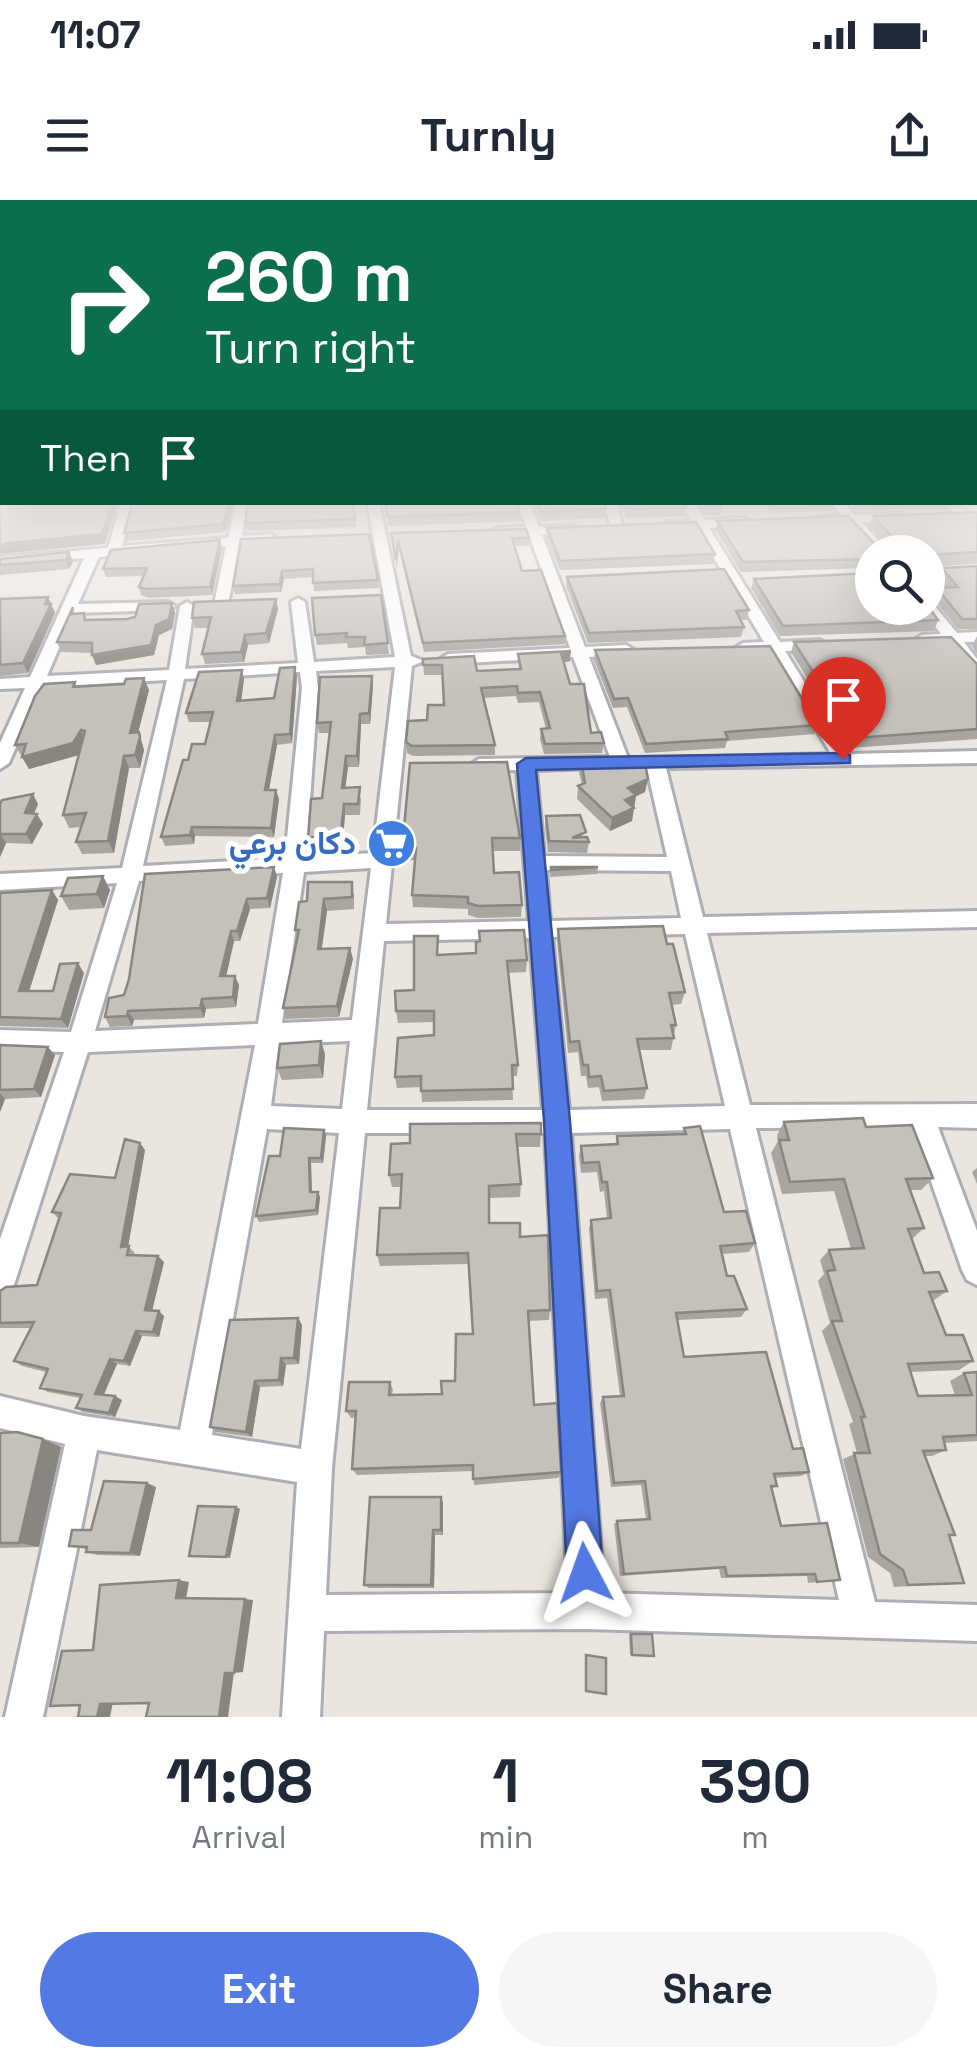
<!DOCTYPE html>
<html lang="en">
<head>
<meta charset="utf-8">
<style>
	:root { --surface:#fff; --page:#f6f6f7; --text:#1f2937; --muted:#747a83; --accent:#5379e4 }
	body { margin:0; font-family:"Space Grotesk",Vazirmatn,sans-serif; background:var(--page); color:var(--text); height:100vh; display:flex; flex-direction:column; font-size:38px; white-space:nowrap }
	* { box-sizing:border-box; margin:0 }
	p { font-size:32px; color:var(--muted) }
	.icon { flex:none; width:55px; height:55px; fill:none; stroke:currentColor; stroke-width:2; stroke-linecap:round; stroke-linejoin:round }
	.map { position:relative; height:1517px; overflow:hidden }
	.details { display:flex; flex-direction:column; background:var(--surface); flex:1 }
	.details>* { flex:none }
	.hud { position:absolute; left:0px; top:0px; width:978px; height:305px; box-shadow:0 10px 40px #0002; background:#0b6e4f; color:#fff; overflow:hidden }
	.fabs { position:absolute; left:855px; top:335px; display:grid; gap:20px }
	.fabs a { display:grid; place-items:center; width:90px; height:90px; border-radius:50%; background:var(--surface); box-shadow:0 10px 40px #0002; font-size:50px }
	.pin { position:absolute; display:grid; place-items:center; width:85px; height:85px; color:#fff; margin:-102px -42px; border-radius:50% 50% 50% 0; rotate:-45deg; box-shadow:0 0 10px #0007 }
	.pin .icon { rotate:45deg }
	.me { position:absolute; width:110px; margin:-55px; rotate:356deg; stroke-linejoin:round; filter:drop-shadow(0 0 8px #0008) }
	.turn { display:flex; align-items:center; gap:35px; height:210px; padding:0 40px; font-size:45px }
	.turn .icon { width:130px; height:130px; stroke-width:2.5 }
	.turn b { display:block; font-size:70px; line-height:85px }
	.then { display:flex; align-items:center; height:95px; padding:0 40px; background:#0003; gap:20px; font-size:38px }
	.eta { display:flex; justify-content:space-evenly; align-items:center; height:170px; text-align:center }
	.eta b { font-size:60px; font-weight:700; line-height:70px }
	.cta { display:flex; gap:20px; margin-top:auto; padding:20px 40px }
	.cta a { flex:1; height:115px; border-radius:60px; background:var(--accent); color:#fff; font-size:40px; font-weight:700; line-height:115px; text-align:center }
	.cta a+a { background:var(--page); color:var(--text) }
	.status { display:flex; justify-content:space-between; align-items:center; height:70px; padding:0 50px; background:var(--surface); direction:ltr }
	.status svg { height:28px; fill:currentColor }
	header { display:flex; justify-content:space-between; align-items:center; height:130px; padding:0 40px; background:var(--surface); font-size:45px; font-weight:700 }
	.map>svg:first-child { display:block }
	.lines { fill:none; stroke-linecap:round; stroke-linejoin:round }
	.minor-casing { stroke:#abaeb5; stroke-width:6 }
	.minor { fill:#fff; fill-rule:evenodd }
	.wall { fill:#a9a5a0 }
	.shaded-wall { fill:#898682 }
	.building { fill:#c4c0ba; stroke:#898682; stroke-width:2.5 }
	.route { fill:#5379e4; stroke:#364f94; stroke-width:2.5 }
	.labels { text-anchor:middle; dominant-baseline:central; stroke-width:10; stroke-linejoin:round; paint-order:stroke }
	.shop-label { font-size:32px; font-weight:bold; fill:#366cbe; stroke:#fff; text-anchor:end }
</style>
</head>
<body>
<div class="status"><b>11:07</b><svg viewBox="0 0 49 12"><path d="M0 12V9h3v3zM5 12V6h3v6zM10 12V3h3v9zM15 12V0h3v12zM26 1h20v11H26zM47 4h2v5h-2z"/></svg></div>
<header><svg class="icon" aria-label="menu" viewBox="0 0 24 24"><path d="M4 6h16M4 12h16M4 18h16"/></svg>Turnly<svg class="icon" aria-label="share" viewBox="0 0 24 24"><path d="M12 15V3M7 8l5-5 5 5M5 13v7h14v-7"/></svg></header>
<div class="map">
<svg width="977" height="1517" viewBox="0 0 977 1517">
	<rect width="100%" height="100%" fill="#ebe5df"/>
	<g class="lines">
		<defs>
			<path id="minor" d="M121 302H134L122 346 228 338 236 302H248L242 336 270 334 277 338 240 345 228 404 221 408 214 404 226 346 99 357 78 404 168 402 175 406 168 410 74 413 47 476 169 470 180 406 187 402 194 406 185 469 298 463 291 402 298 398 305 402 314 462 395 457 367 302H379L411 456 424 461 412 466 386 724 529 721 517 570 479 571 470 565 479 559 610 557 573 457 448 464 440 459 448 454 570 448 529 335 497 336 490 332 497 328 526 327 517 302H530L539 327 575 326 582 330 575 334 542 335 585 447 626 445 634 450 626 455 589 457 630 563 627 567 536 570 544 656 667 657 647 569 638 567V559L831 554 770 452 743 453 735 448 743 443 764 442 696 328 667 330 660 326 667 322 692 321 681 302H694L705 320 745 318 752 322 745 326 709 328 780 442 820 440 828 445 820 450 785 451 849 554 977 551V563L666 568 703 717 977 711V727L707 733 750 905 977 904V928L938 927 977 1031V1085L967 1080 962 1070 912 927 756 928 875 1402 977 1405V1441L587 1429 324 1431 320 1517H282L297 1282 97 1250 43 1517H5L65 1244 0 1228V1196L84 1216 180 1230 255 845 88 852 15 1082 10 1092 0 1097V1039L64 852 0 850V830L71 832 117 683 0 690V674L122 668 167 480 42 487 9 563 0 569V543L25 488 0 489V479L30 477 84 358 0 365V357L108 348ZM395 467 373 653 306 657 318 488 316 471ZM300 472 302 488 285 658 143 666 184 479ZM371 668 352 820 282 823 304 672ZM546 670 671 671 681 718 550 721ZM283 673 258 824 95 831 139 681ZM685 734 725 906 569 910 552 737ZM530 738 543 910H367L384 741ZM350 841 342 909 271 906 279 844ZM267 929 339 933 301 1249 212 1235ZM730 929 839 1400 604 1393 571 933ZM365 933H545L568 1393 326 1395 332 1268Z
				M604 302H617L623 331 611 328Z
				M830 302H843L855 315 900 313 907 317 900 321 862 322 889 352H875L848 323H817V317L841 315Z
				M935 302H951L977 317V326Z
				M977 364V372L928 375V367Z
				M928 403 933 404 957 433 977 432V442H964L977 459V475L971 473 948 443 922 445 914 440 922 435 941 434 921 408H928Z"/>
		</defs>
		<!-- minor casing -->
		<use href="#minor" class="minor-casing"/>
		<!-- minor -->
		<use href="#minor" class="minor"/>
	</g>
	<!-- wall -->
	<path class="wall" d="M975 287H977V307L856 310 849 302H975Z
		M235 302 225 332 127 341 124 333Z
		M353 302 356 327 247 331 245 323Z
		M383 302H517L520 312V321L389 326Z
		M534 302H604L606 309 605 318 541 321Z
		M620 302H684L686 307 685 316 626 318Z
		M699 302H721L723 305 721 315H706Z
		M765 302H836L833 311 771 313Z
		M977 312V361L928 365V352H872V368L741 372 716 331 717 321 888 346 869 325 873 316Z
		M547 328 715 354 713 364 560 370 546 337Z
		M391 333 529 338V346H514L522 371 565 436V444L424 452 399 349 397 368Z
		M241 339 378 380 379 388 314 391 313 377 284 379 281 392 235 394 233 386Z
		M220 340 222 348 212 395 149 398 141 395 139 387 143 376 106 377 103 369Z
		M69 352 73 362 69 369 0 375V365Z
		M977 366V429H958L936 402 928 400V388H946L938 378 942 368Z
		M567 377 749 410 747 420H740L744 427 741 437 588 443 566 386Z
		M754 379 938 420 934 431 780 436 751 388Z
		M381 395 389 454 366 455 365 447 348 448 347 443 317 445 315 435Z
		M48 397 55 413 28 473 0 476V399Z
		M276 399 278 409 269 443 248 445 244 462 205 464 202 454 208 428H195L192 418Z
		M172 403 175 413 172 429 159 435 154 455 96 465 92 453 61 452 57 442 75 413 87 420 127 419Z
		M977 436V454L972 446Z
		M794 442 977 464V539L850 548 791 452Z
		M595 450 818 525 815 534 727 541 725 548 645 553 627 507 613 508 594 460Z
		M518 454 570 461 564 462 570 484 591 533 604 543 602 553 544 554 540 539 541 529H546L539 502 518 503 516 496 483 498 495 545V555L413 556 407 553 406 542 444 505 443 475H424L423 459 477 471 519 470Z
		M297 476 292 543 277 545 269 590 279 599 274 637 195 636 194 644 165 646 161 637 188 560 205 544 210 522H189L186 513 244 479 241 500 274 498Z
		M372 476 373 486 370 524H361L359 567H348L345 588 361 598 360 615H345L342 651 316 653 315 648H310L308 638 322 598 330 533H319L317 523Z
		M75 482 77 487 149 490 138 532 144 550 140 568H129L114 653 82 654 76 642 81 627 69 628 63 615 79 555 29 569 15 545Z
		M581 560 645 592 636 596 632 621 610 631 577 599 578 586 582 584 579 573Z
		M410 563 520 638V651H493L494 673 522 705 521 717 478 718 468 715V709L413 707 412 695 415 660 403 661 402 649Z
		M0 604H38L34 614 43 624 32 644 6 643 0 657Z
		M546 616 585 637 589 642 587 653 548 652 545 627Z
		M274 667 277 677 270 708 250 709 240 741H234L226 776 239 785 236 807 206 809 204 818 134 820 132 826 110 827 105 817 124 795Z
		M551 667H598L597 674 550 677Z
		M103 676 110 690 104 708 69 710 61 696Z
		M52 690 58 700 29 791H53L84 773 68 828 0 826V693Z
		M354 693V709L327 711 322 748H350L353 759 339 817 286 819 283 808 297 739 295 730 307 701Z
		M558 729 667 744 685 792 681 804 672 805 676 825 671 850H639L647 888 644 899 602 901 599 887 588 888 586 876H581L578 852 568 853 557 741Z
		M438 755 527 760 526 772 508 773 518 865 517 876H512L513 900 422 902 421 887 397 888 395 877 434 835V822L398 823 396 811Z
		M0 845 55 855 41 897 5 899 0 912Z
		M325 854 323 878 282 880 277 868Z
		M784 922 866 927 933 978 921 990H910L924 1028 912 1039 924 1073 947 1091 933 1101 946 1135 973 1161 959 1170 910 1172 918 1196 955 1195 950 1181 964 1173 977 1172V1241L944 1243 946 1250 932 1256H925L955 1335 950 1336 964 1383 894 1387 890 1373 868 1357 843 1259 857 1253 849 1224 853 1222 822 1131 830 1123 818 1081 824 1074 820 1060 829 1050 851 1049 834 991 782 994 771 953 778 941 777 935Z
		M410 924 541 934 540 947H518L521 984 520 997 489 998V1023L520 1037 550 1110 549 1120 529 1121 534 1205 561 1272 558 1278 474 1285 473 1271 357 1275 352 1269 356 1218H351L346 1211 390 1182 393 1190 392 1195 442 1194 455 1181 473 1134 468 1064 380 1066 377 1055 400 1008 401 987H392L389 975 410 943Z
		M684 928 724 1012 755 1043 749 1052 722 1054 727 1076 747 1109 741 1117 678 1120 684 1157 793 1249 809 1272 801 1276 775 1278 777 1286 771 1289 781 1326 840 1380 808 1383 807 1376 721 1378 719 1369 620 1376 614 1324 617 1321 646 1319 641 1285 611 1287 600 1203 603 1197 620 1196 607 1098 595 1099 589 1029 591 1020 607 1019 604 991 600 992 597 972 581 973 579 956 581 946 615 945 617 936 682 935Z
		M324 930 326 936 323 963H311L312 992 320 997 318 1015 259 1022 256 1016 280 956Z
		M140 943 145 950 128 1046 135 1053 134 1055 164 1062 152 1110 164 1116 159 1137 142 1136 130 1166 117 1164 104 1195 122 1200 115 1217 83 1212 76 1208 80 1198 48 1192 40 1188 46 1172 22 1166 14 1161 31 1128H0V1091L37 1085 59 1019 52 1012 115 978Z
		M977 968V984L972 972Z
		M298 1118 302 1125 299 1164 286 1165 283 1186 260 1187 252 1237 216 1232 210 1227Z
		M0 1233 43 1239 61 1247 39 1347 0 1348Z
		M156 1287 140 1356 97 1355 86 1352V1349L69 1346Z
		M443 1303V1335H435L434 1388H369L364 1385Z
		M629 1434H652L654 1456 630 1455Z"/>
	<!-- shaded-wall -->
	<path class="shaded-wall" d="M112 302H118L105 344 0 354V344Z
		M230 302H235L225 332 223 324Z
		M220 340 222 348 212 395 210 387Z
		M69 352 73 362 69 369 66 360Z
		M282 371 284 379 281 392 280 384Z
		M48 397 55 413 28 473 23 463Z
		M276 399 278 409 269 443 266 433Z
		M172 403 175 413 172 429 159 435 154 455 96 465 92 455 156 425Z
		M245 435 248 445 244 462 241 452Z
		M571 451 570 461 561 463V453Z
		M295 467 297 476 292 543 290 534Z
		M242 470 244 479 240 510 237 501Z
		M372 476 373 486 370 524 369 513Z
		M144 478 149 490 135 545 130 533Z
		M360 514 361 524 359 567 357 556Z
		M81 530 86 542 79 555 29 569 22 557Z
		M139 532 144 550 140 568 135 555Z
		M275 535 277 545 267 600 265 590Z
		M124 556 129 568 114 653 108 641Z
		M346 556 348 567 344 598 342 588Z
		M648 579 645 592 636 596 634 608 623 613 628 588Z
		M276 590 279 599 274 637 271 628Z
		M33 594 38 604 30 623 25 613Z
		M344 604 345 615 342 651 340 641Z
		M634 608 632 621 610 631 612 618Z
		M37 614 43 624 32 644 26 634Z
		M192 627 195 636 194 644 190 635Z
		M0 634 6 643 0 657Z
		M274 667 277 677 270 708 267 698Z
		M103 676 110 690 104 708 97 694Z
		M52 690 58 700 26 801 19 791Z
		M247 699 250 709 240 741 237 731Z
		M324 699 327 711 320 760 318 749Z
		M231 731 234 741 224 786 220 776Z
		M350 748 353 759 339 817 337 806Z
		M78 763 84 773 68 828 61 819Z
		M235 776 239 785 236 807 233 797Z
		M202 799 206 809 204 818 200 808Z
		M128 811 134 820 132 826 127 816Z
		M321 841 325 854 323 878 319 865Z
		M48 847 55 855 41 897 34 889Z
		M0 893 5 899 0 912Z
		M324 930 326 936 323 963 321 958Z
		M140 943 145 950 127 1053 121 1047Z
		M309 958 311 963 312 997 310 992Z
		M318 992 320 997 318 1015 316 1010Z
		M158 1056 164 1062 151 1115 145 1110Z
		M159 1111 164 1116 159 1137 153 1132Z
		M298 1118 302 1125 299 1164 294 1158Z
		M136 1131 142 1136 130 1166 124 1161Z
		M281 1158 286 1165 283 1186 279 1180Z
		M110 1159 117 1164 102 1198 95 1194Z
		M255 1181 260 1187 252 1237 246 1232Z
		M115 1196 122 1200 115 1217 109 1213Z
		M43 1239 61 1247 39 1347 19 1343Z
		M147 1283 156 1287 140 1356 130 1353Z
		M441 1297 443 1303V1335L441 1330Z
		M236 1307 240 1309 230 1358 226 1357Z
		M433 1330 435 1335 434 1388 431 1385Z
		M179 1380 189 1382 186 1399 176 1398Z
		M245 1399 253 1400 243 1472 234 1473Z
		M234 1472 228 1517H219L225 1473Z
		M113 1502 110 1517H97L100 1504Z"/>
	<!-- building -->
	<path class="building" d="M2 299V302H112L102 334 0 344V301Z
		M133 302H230L223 324 124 333Z
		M248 302H353L355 319 245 323Z
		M385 302H517L520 312 388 317Z
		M537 302H604L606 309 541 312Z
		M625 302H684L686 307 627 309Z
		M706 302H721L723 305 708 306Z
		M773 302H823L773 304Z
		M977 312V352L928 355V352H872V359L743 362 717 321 848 316 876 345 893 346 895 340 873 316Z
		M696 322 715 354 560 361 547 328Z
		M526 329 529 338H512L522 371 541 370 565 436 423 443 398 340 396 360 391 333Z
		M369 334 378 380 313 383V369L282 371 280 384 233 386 241 339Z
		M220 340 210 387 146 389 139 387 147 368 103 369 111 350Z
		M69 352 66 360 0 365V359Z
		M977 366V419H962L940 392 933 389 928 393V388L958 387 942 368Z
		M724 369 749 410 736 411 744 427 589 433 567 377Z
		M872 373V408H928V406L938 420 783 426 754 379Z
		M381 395 388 443 364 445 365 437H346L347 433 315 435 312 398Z
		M48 397 45 404H51L23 463 0 465V399Z
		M276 399 266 433 245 435 241 452 202 454 211 417 192 418 194 402Z
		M172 403 169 419 156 425 151 445 92 455V443L57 442 73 407 72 414 84 413 85 420 127 419 135 417 139 404Z
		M951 437 977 464V529L855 538 794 442Z
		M770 446 818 525 725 532 728 539 646 544 628 498 614 499 595 450Z
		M571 451 561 453 570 484H584L591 533 601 532 604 543 545 544 541 529 550 528 540 492 518 493 517 486 481 488 495 545 412 546 406 542 408 521 427 520 428 505H444L442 465H423V459L474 456 477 471 521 469 518 454Z
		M295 467 290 534 275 535 265 590H276L271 628 192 627 190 635 161 637 183 560H188L192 544H205L213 512 186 513 199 472 242 470 237 501 274 498 280 468Z
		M372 476 369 513 360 514 357 556H346L342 588 360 587 358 604H344L340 641 314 642 315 637 308 638 311 599 322 598 331 522 317 523 320 477Z
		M144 478 130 533 139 532 140 537 135 555 124 556 108 641 76 642 86 613 63 615 85 531 81 530 73 543 22 557 26 544 15 545 35 496 44 484 75 482 73 487 124 484 126 479Z
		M644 559 648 579 628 588 636 595 625 600 634 608 612 618 578 586 585 583 581 560Z
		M507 562 520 638H492L494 673 519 672 522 705 478 706 468 703V697L412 695 416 648 402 649 410 563Z
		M33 594 25 613 37 614 26 634H0V604L2 600Z
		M580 615 586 632 572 638 587 637 589 642 549 641 546 616Z
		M274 667 267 698 247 699 237 731H231L220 776H235L233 797 202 799 200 808 128 811 127 816 105 817 109 798 124 795 129 779 145 674Z
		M551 667H598L551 670Z
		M103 676 97 694 61 696 68 678Z
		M308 682H352V697L324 699 318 749 350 748 337 806 283 808 299 730H295L299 702 307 701Z
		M52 690 19 791H53L60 764 78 763 61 819 0 817V693Z
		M663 726 667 744H673L685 792 669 793 676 825H671L674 838 637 839 647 888 604 891 601 876 589 877 588 865H583L579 841 570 842 558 729Z
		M524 730 527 760 507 761 518 865H512L513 889 421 891V876L395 877 398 838 434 835V811H396L395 791 414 790V736H438L437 755 476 753V742L480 741 479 731Z
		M321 841 319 865 277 868 280 844Z
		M0 845 48 847 34 889 0 890Z
		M863 918 866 927 912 925 933 978 906 979 924 1028 908 1029 924 1073 939 1072 947 1091 929 1092 946 1135H963L973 1161 908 1164 918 1196 972 1195 964 1173 977 1172V1235L943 1237 946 1250 923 1251 955 1335H949L964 1383 908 1385 903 1370 880 1354 854 1253H870L861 1217H865L832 1121H842L827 1071 835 1070 829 1050 864 1048 844 979 790 982 779 940H789L784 922Z
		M541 923V934H516L521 984 489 986V1023H520V1037L548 1035 550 1110 528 1111 534 1205 557 1203 561 1272 473 1279V1265L352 1269 356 1211H346L349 1182H390L389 1195 442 1194 441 1181H455L456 1134H473L468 1053 377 1055 380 1008H400L402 974 389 975 391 944 410 943V924Z
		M700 926 724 1012 746 1011 755 1043 720 1046 727 1076H734L747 1109 676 1113 684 1157 766 1152 793 1249 803 1248 809 1272 774 1274 777 1286H771L781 1326 827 1323 840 1380 817 1382 815 1374 727 1376 725 1367 624 1374 617 1321 650 1319 645 1281 614 1283 603 1197 624 1196 610 1090 597 1091 591 1020 611 1018 607 982H602L599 962 583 963 581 946 618 944 617 936 686 934 684 928Z
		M284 928 324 930 321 958H309L310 992H318L316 1010 256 1016 269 956H280Z
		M125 939 140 943 121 1047 129 1046 127 1055 158 1056 145 1110 159 1111 153 1132 136 1131 124 1161 110 1159 95 1194 115 1196 109 1213 76 1208 82 1195 40 1188 48 1169 14 1161 34 1122 0 1123V1091L6 1087 37 1085 61 1013 52 1012 70 974 115 978Z
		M298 1118 294 1158H281L279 1180 255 1181 246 1232 210 1227 230 1120Z
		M17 1232 43 1239 19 1343H0V1233Z
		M104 1281 147 1283 130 1353 86 1352 87 1347 69 1346 72 1330H91Z
		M370 1297H441V1330H433L431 1385H364Z
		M198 1306 236 1307 226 1357 189 1356Z
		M179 1380 176 1398 245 1399 234 1473H225L219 1517H146L149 1503 100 1504 97 1517H78L80 1505 50 1506 62 1451 93 1450 100 1385Z
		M631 1434H652L654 1456 632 1455Z
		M586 1455 606 1458V1494L586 1491Z"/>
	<!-- sky -->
	<linearGradient id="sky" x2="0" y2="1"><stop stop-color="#7ebee5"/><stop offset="0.58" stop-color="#f6f3f1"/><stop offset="1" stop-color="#f6f3f1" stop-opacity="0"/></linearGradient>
	<rect width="977" height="499" fill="url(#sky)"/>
	<!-- route -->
	<path class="route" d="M843 553 850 555V563L536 570 570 921 603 1373 598 1386 585 1391 572 1386 567 1373 544 921 517 564 526 558Z"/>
	<!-- icons -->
	<defs>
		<symbol id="supermarket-disc" viewBox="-11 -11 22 22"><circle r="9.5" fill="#3f7fe0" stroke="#fff"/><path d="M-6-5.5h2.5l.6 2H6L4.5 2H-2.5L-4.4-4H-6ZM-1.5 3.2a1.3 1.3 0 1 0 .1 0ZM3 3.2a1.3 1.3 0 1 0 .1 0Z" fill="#fff"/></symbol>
	</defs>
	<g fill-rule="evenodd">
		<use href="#supermarket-disc" x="364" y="616" width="55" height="55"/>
	</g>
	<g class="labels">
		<!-- shop labels -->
		<g class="shop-label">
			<text x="356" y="643">دكان برعي</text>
		</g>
	</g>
</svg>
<div class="fabs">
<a><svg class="icon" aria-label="search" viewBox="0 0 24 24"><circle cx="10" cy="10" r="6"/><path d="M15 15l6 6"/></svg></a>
</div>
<div class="pin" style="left:843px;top:559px;background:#d93025"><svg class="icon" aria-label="arrive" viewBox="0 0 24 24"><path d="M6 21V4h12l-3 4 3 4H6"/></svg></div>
<svg class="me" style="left:585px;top:1373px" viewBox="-20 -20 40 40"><path d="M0-17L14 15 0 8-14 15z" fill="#5379e4" stroke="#fff" stroke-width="4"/></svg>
<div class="hud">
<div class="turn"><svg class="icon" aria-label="right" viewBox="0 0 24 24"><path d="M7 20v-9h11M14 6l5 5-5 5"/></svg><div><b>260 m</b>Turn right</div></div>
<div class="then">Then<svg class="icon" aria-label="arrive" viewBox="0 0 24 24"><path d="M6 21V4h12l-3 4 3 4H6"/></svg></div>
</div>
</div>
<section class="details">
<div class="eta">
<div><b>11:08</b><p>Arrival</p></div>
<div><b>1</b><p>min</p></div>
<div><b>390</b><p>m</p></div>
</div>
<div class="cta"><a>Exit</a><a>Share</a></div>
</section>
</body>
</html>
